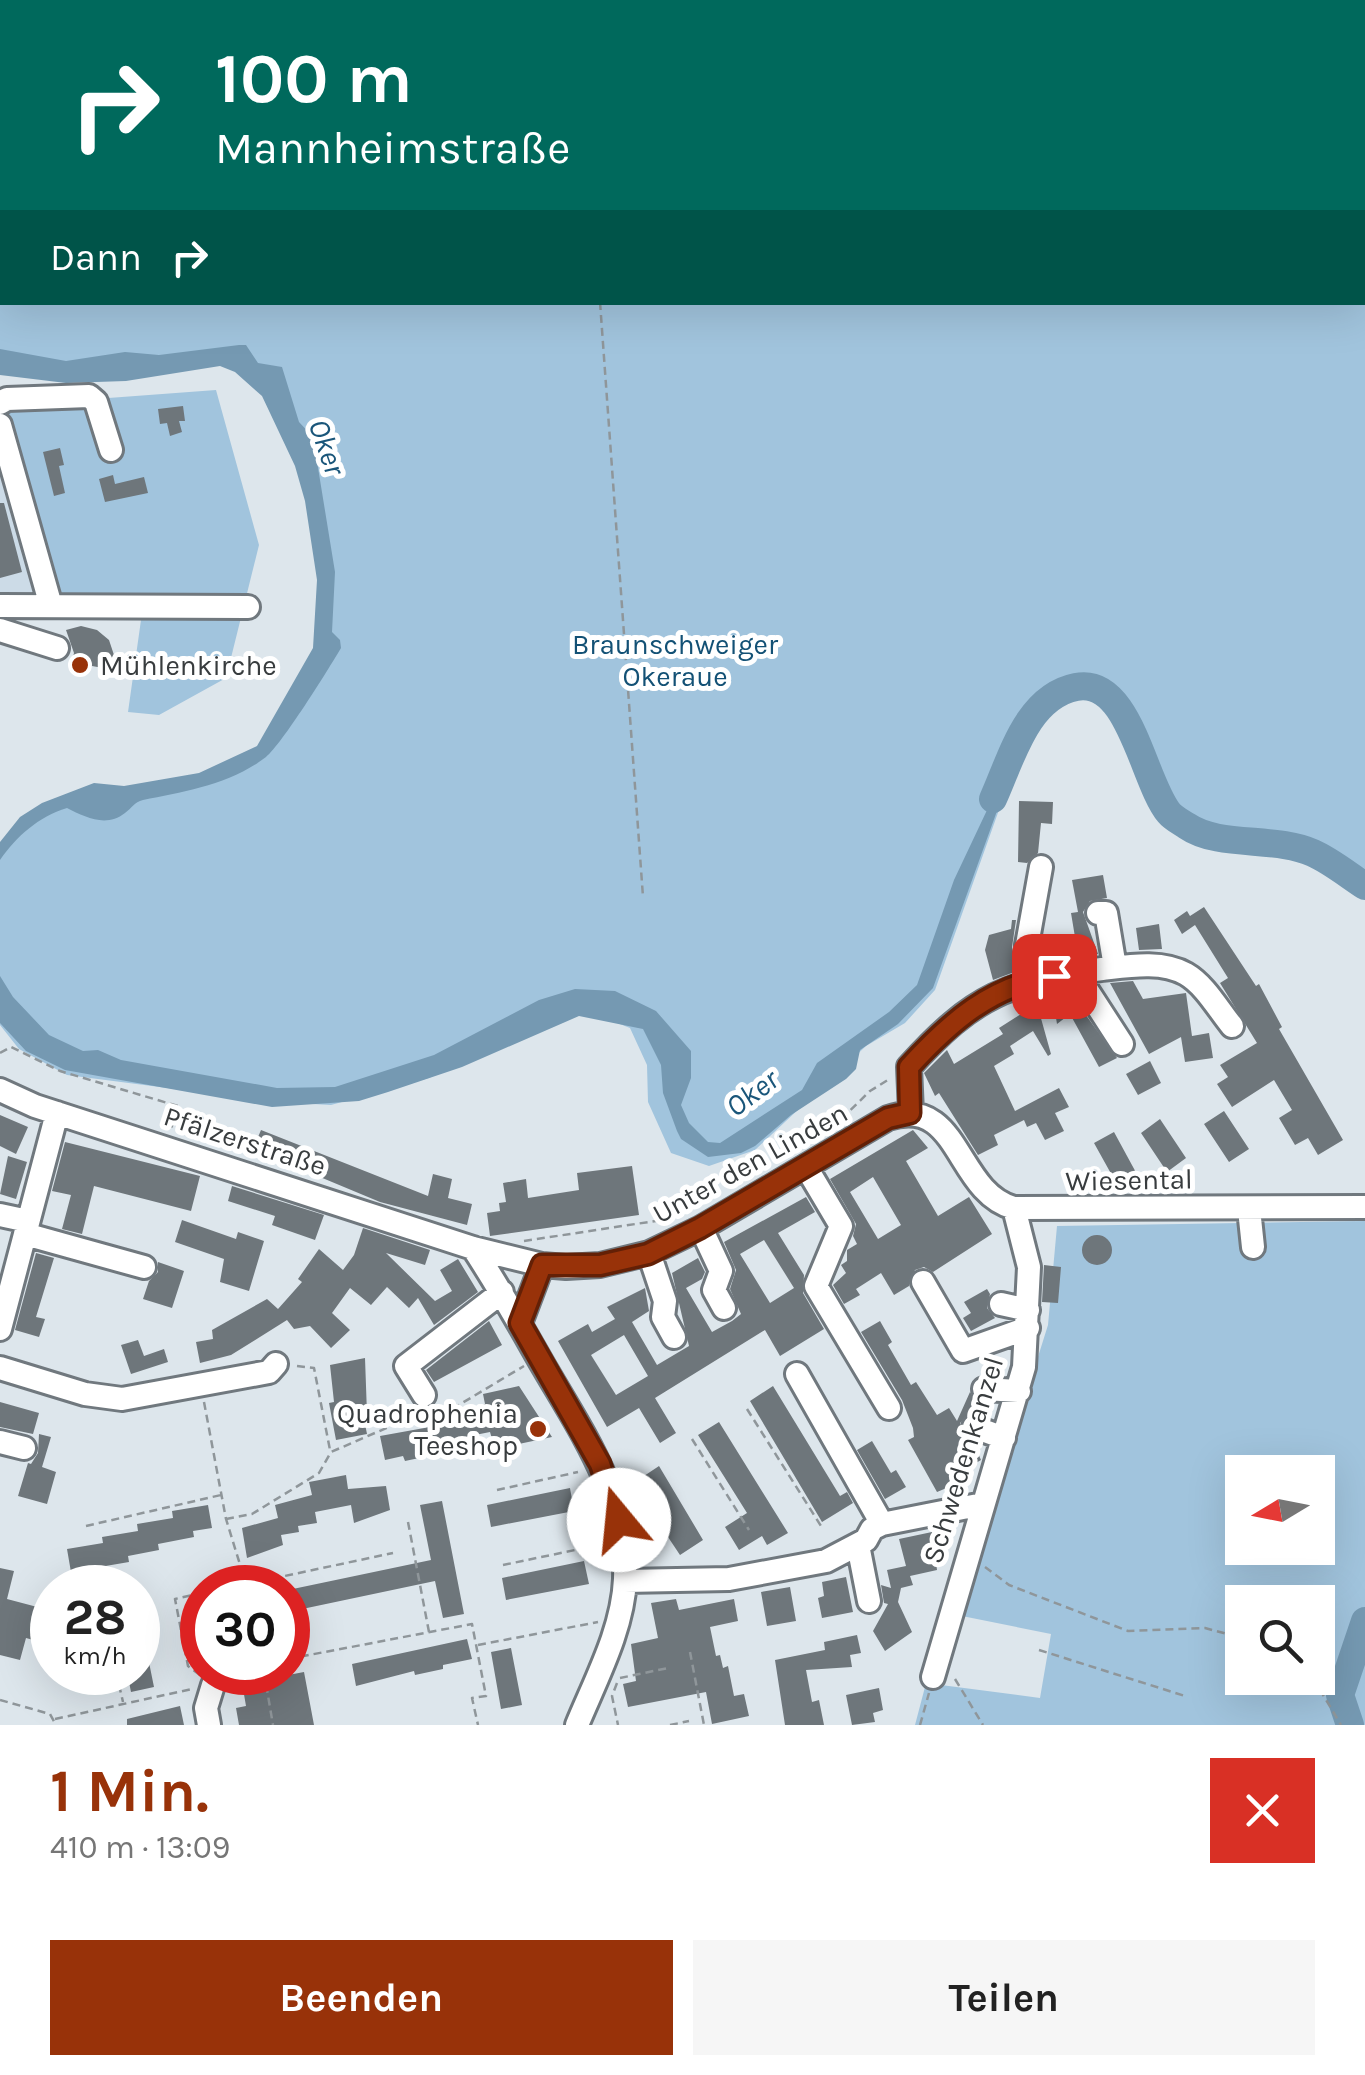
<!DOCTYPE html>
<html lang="de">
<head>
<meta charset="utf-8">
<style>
	:root { --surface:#fff; --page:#f6f6f6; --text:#222; --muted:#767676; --accent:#983209 }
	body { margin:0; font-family:Karla,sans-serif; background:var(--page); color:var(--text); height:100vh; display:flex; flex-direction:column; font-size:38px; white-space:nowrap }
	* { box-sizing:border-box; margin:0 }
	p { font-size:32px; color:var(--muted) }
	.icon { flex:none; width:55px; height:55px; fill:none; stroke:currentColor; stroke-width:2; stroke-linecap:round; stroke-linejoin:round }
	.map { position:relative; height:1725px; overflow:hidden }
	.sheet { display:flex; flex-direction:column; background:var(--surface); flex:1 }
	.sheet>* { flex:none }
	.guide { position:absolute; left:0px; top:0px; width:1365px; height:305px; box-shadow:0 10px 40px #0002; background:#00695c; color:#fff; overflow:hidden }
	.needle { width:65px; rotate:260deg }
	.controls { position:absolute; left:1225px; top:1455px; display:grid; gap:20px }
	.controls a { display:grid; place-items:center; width:110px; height:110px; border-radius:0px; background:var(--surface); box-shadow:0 10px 40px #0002; font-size:50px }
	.speed { position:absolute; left:30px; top:1565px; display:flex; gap:20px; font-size:50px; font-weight:700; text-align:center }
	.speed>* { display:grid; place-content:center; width:130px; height:130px; border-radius:50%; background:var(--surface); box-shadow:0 10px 40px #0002; line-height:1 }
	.speed small { font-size:25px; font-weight:400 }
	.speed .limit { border:15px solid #d22; background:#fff; color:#111 }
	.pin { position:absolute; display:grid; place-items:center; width:85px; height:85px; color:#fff; margin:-42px; border-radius:20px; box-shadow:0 5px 15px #0006 }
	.me { position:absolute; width:110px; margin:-55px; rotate:343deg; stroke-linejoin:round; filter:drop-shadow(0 0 8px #0008) }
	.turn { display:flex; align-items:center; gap:35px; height:210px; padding:0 50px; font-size:45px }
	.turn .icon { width:130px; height:130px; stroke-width:2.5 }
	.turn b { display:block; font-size:70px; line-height:85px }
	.then { display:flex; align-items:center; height:95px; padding:0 50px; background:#0003; gap:20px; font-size:38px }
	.round { display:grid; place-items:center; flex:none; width:105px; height:105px; border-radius:0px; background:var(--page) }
	.head { display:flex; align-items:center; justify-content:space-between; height:170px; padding:0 50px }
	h1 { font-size:60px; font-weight:700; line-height:75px; color:var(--accent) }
	.primary-button { display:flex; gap:20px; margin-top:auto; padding:20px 50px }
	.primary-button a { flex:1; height:115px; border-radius:0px; background:var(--accent); color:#fff; font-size:40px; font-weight:700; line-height:115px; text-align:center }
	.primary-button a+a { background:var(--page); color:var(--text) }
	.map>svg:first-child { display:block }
	.built { fill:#ccdbe7 }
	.green { fill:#a1c4dd; fill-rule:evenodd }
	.water { fill:#7599b2 }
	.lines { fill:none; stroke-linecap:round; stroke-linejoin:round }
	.river { stroke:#7599b2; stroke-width:28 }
	.building { fill:#6e767b; fill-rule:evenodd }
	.minor-casing { stroke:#70787e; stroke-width:28 }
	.path { stroke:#8f969a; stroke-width:2.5; stroke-dasharray:8 5; stroke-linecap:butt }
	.minor { stroke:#fff; stroke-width:22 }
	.route-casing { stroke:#632006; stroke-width:25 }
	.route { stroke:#983209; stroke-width:18 }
	.poi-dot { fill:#983209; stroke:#fff; stroke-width:4 }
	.labels { text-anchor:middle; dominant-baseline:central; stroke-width:10; stroke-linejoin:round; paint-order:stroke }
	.park-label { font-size:28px; fill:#135175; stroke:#fff }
	.poi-label { font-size:28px; fill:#383c3e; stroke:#fff; text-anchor:start }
	.street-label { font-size:28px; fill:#383c3e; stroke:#fff }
	.water-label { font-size:30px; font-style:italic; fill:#1a567a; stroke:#fff }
</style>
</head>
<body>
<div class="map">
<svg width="1365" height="1725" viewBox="0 0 1365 1725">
	<rect width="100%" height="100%" fill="#dde6ec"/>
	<!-- built -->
	<path class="built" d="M0 446 41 598H0Z"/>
	<!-- green -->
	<path class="green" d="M0 0H1365V896L1312 856 1198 840 1154 809C1143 766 1132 715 1092 691L1053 701 1000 807 935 990 905 1023 866 1046 755 1150 709 1166 671 1153 648 1102 647 1065 630 1028 579 1008 429 1078 331 1105 276 1102 67 1075 19 1049 0 1025V844L25 815 200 777 259 749 318 652 320 565 302 474 268 390 228 359 0 364ZM2 2H1362V302H2Z
		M216 390 259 545 226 678 159 715 128 712 142 613 58 610 1 406Z
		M1365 1221V1725H915L925 1687 941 1685 1040 1698 1051 1634 957 1615 1048 1325 1057 1226ZM1242 1472H1318V1548H1242ZM1242 1602H1318V1678H1242Z"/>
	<!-- water -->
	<path class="water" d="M239 345H246L258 363 282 367 299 422 313 437 335 572 332 632 340 640 341 648C328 670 282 744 266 757 231 784 184 792 143 800 134 802 132 808 125 813 106 828 85 817 67 808 38 817 17 836 0 860V842L20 817 42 803 94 783 124 786 199 773 257 746 313 648 317 580 305 501 295 466 262 396 235 372 220 366 126 381 66 383 0 375V349L66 361 125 352 159 355Z
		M1031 717 933 988 898 1024 860 1050 856 1069 846 1079 791 1115 755 1146 741 1153 708 1157 681 1139 677 1131 663 1093 661 1065 643 1029 579 1016 462 1067 388 1092 359 1101 272 1107 65 1070 26 1051 0 1023V976L13 997 49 1035 83 1051 98 1050 121 1060 277 1088 335 1087 434 1055 539 1000 575 989 615 991 656 1011 691 1051V1078L681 1105 689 1123 708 1142 720 1143 802 1090 817 1063 889 1012 917 985 954 880Z"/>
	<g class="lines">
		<!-- river -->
		<path class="river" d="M993 799C1011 760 1026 697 1076 687 1130 676 1143 782 1169 813 1173 818 1181 822 1187 826 1219 848 1276 836 1313 853 1331 861 1348 875 1365 886
			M1350 1725 1340 1695 1365 1621"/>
	</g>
	<!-- building -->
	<path class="building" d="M183 406 185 421H179L182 432 170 436 167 423 160 424 158 409Z
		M60 448 64 465 59 466 65 493 54 496 43 452Z
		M113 475 115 484 144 477 148 493 105 502 99 479Z
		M0 503H4L22 572 0 578Z
		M81 626 97 630 109 640 116 661 114 670 92 666 79 675 70 668 74 653 66 630Z
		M1019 801 1053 802 1052 824 1041 823 1038 853 1027 863 1018 862Z
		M1103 875 1107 898 1090 901 1083 912 1098 954 1048 963 1044 942 1075 937 1071 913 1078 912 1072 880Z
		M1204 907 1256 986 1259 984 1282 1027 1279 1029 1343 1140 1318 1155 1308 1138 1295 1145 1279 1118 1292 1110 1274 1080 1232 1107 1217 1084 1228 1077 1220 1065 1257 1043 1220 983 1228 978 1195 925 1182 934 1174 920 1187 911 1190 916Z
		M1012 920H1016L1012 947 1017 971 993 980 985 950 989 935 1011 929Z
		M1159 924 1162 949 1139 950 1136 928Z
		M1133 981 1143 999 1186 993 1192 1036 1209 1033 1213 1058 1185 1062 1181 1037 1149 1054 1110 983Z
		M1062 991 1070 1013 1080 1007 1117 1058 1099 1067 1070 1014 1057 1024 1052 993Z
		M1035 997 1051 1054 1048 1056 1033 1031 1010 1046 1014 1054 994 1066 1015 1111 1059 1088 1069 1107 1055 1113 1064 1131 1045 1140 1036 1123 1027 1127 1024 1120 994 1135 998 1145 978 1155 939 1093 935 1096 924 1073 947 1050 954 1064 1003 1034 999 1028 1021 1014 1016 1003Z
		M1150 1061 1161 1083 1138 1095 1126 1074Z
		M1224 1111 1249 1149 1229 1162 1204 1124Z
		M0 1115 28 1127 16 1154 0 1146Z
		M1160 1119 1186 1158 1167 1172 1141 1133Z
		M261 1130 428 1196 433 1174 452 1179 448 1198 472 1204 467 1225 380 1202 253 1149Z
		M913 1130 928 1148 906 1161 938 1216 969 1197 992 1234 933 1272 924 1267 915 1270 909 1286 894 1295 881 1273 856 1289 860 1295 844 1304 833 1285 846 1273 841 1265 847 1261V1250L857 1244 853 1236 856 1224 830 1179ZM873 1177 901 1225 878 1239 850 1192Z
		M1114 1132 1139 1178 1119 1188 1094 1143Z
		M65 1142 200 1176 191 1211 94 1186 82 1234 62 1229 71 1195 52 1191Z
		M8 1156 27 1162 16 1199 0 1194Z
		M632 1166 639 1215 490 1236 487 1213 500 1211 499 1203 506 1202 503 1183 526 1179 528 1198 579 1190 577 1173Z
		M232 1186 324 1215 315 1240 272 1225 275 1216 228 1201Z
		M806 1197 815 1212 778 1233 804 1275 803 1293 824 1329 780 1356 765 1330 655 1398 676 1433 660 1443 639 1408 607 1427 558 1341 588 1324 592 1332 615 1319 607 1307 645 1288 649 1311 632 1322 657 1365 689 1346 672 1273 698 1258 705 1272 702 1279 686 1288 712 1332 732 1321 741 1314 730 1289 736 1270 724 1242ZM764 1240 794 1288 770 1303 740 1254ZM624 1335 648 1376 616 1395 591 1355Z
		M182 1220 236 1239 238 1232 264 1241 249 1291 220 1282 224 1259 175 1242Z
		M363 1228 430 1250 425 1265 386 1253 435 1301 452 1291 440 1270 458 1259 478 1292 434 1325 418 1298 409 1308 387 1287 371 1305 350 1288 332 1313 350 1330 331 1348 310 1326 294 1329 287 1320 231 1355 200 1363 196 1342 213 1339 212 1330 267 1299 278 1309 302 1282 298 1279 319 1249 343 1270 354 1255Z
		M1082 1250a15 15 0 1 1 30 0a15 15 0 1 1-30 0Z
		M36 1253 54 1258 36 1317 45 1319 39 1337 15 1330Z
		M158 1262 184 1271 172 1308 143 1299 149 1281 158 1272Z
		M1044 1265 1061 1267 1058 1303 1042 1302Z
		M987 1289 990 1294 987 1308 995 1318 971 1331 963 1318 971 1313 964 1302Z
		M489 1321 502 1345 434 1382 426 1370Z
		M880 1321 892 1342 888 1345 911 1385 916 1382 937 1415 949 1408 957 1421 970 1392 977 1402 991 1404 988 1416 970 1413 960 1423 962 1436 973 1442 981 1460 957 1474 961 1482 937 1492 908 1440 914 1437 913 1428 902 1400 861 1332Z
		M138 1340 144 1356 164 1349 168 1362 131 1374 121 1345Z
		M365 1358 367 1414H363L367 1434 336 1440 329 1403 334 1402 330 1365Z
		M519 1386 552 1437 495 1449 490 1432 455 1439 457 1450 405 1461 403 1456 385 1460 380 1436 452 1423 450 1415 485 1404 483 1394Z
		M773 1386 840 1496 847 1492 853 1503 822 1522 750 1401Z
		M0 1402 39 1413 33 1434 0 1427Z
		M719 1422 788 1533 767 1545 762 1536 739 1550 725 1527 747 1513 698 1435Z
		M39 1434 51 1437 42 1467 56 1472 47 1504 18 1496 28 1463 31 1464 38 1453Z
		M872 1441 891 1473 896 1470 906 1487 885 1499 857 1450Z
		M659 1466 703 1540 680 1555 656 1519 661 1515 638 1480Z
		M346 1475 348 1489 386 1486 390 1510 354 1523 351 1505 315 1512 317 1523 298 1526 299 1532 281 1535 283 1545 247 1558 242 1528 278 1518 275 1505 312 1495 309 1482Z
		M570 1488 574 1511 491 1527 487 1505Z
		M442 1501 464 1614 443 1618 435 1581 288 1612V1590L431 1560 420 1505Z
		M208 1505 212 1528 193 1531 194 1537 158 1544 159 1550 128 1556 129 1562 88 1569 89 1575 72 1578 67 1549 103 1543 102 1537 138 1531 137 1524 173 1518 172 1511Z
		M932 1532 937 1570 910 1576 913 1585 901 1588 898 1602 912 1632 885 1651 873 1631 888 1604 884 1603 881 1585 891 1588 887 1570 906 1566 899 1539Z
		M584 1561 589 1584 506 1600 502 1578Z
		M0 1568 14 1571 7 1599 41 1608 39 1616 52 1620 48 1644 26 1638 20 1660 0 1655Z
		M846 1577 853 1612 822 1618 818 1598 824 1596 822 1582Z
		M790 1587 796 1621 767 1626 761 1592Z
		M676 1599 679 1610 734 1599 738 1621 710 1627 716 1656 720 1655 723 1668 728 1666 734 1696 744 1694 749 1716 712 1724 706 1692 628 1707 623 1684 636 1681 631 1644 658 1638 651 1603Z
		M143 1633 154 1687 131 1692 127 1672H138V1634Z
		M857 1635 861 1653 850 1655 852 1667 806 1670 812 1702 819 1700 824 1725H785L775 1660 825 1650 824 1642Z
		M467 1639 472 1659 443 1665V1669L415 1675 414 1671 356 1686 352 1664Z
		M511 1648 522 1705 501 1709 491 1652Z
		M304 1672 314 1725H239L236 1708 246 1706 241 1677 261 1673 262 1680Z
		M879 1688 883 1710 873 1713 875 1722 852 1725 846 1695Z
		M180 1706 184 1725H127V1719Z"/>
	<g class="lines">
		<defs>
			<path id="minor" d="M0 403 7 399 89 396 96 402 111 450
				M0 425 51 606
				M0 606 248 607
				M0 630 57 648
				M1098 913H1106L1115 967
				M1076 973 1122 1044
				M1034 979 1027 945 1041 867
				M0 1090 35 1106 473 1248 542 1265 566 1267 600 1265 649 1253 701 1228 888 1118C960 1094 955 1192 1014 1208L1365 1207
				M911 1113 909 1067C974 995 1007 982 1102 969 1128 966 1162 960 1186 974 1205 985 1218 1009 1232 1026
				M806 1167 841 1226 816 1286 889 1408
				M1249 1209 1253 1247
				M0 1215 28 1221
				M701 1228 721 1271 714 1290 724 1308
				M25 1234 144 1267
				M473 1248C499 1287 521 1327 544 1367 583 1434 628 1498 625 1579 623 1629 596 1679 577 1725
				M649 1253 665 1301 663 1317 674 1337
				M923 1282 963 1351 1028 1328
				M1001 1304 1028 1310
				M520 1323 542 1265
				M0 1329 57 1113
				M0 1368 85 1394 122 1399 269 1372 276 1364
				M797 1374 882 1524
				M984 1389 1019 1391
				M424 1395 406 1366 502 1292
				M974 1427 1004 1438
				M0 1442 24 1448
				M858 1545 869 1601
				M625 1581 729 1579 826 1561 866 1540 872 1529 882 1524 983 1504
				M933 1677 1024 1367 1029 1267 1014 1208
				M209 1725 206 1708 213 1685"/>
		</defs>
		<!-- minor casing -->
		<use href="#minor" class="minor-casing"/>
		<!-- path -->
		<path class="path" d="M583 0 584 2
			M1362 264H1365
			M600 302 643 897
			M0 1053 11 1047 60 1071 181 1107 170 1130
			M832 1128 870 1091 891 1078
			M524 1241 675 1218
			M297 1366 314 1368 330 1450
			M204 1402 226 1519 246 1584 230 1588
			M747 1409 821 1526
			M692 1439 749 1530
			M497 1490 578 1472
			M226 1519 252 1514 319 1473 331 1452 398 1423 432 1421 524 1366
			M408 1522 429 1632
			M86 1526 221 1495
			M503 1565 604 1544
			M985 1567 1009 1585 1128 1631 1205 1628 1242 1638
			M247 1584 393 1553
			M478 1645 598 1622
			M1039 1650 1185 1696
			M690 1652 704 1725
			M288 1659 472 1624 486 1696 472 1698 478 1725
			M116 1672 123 1702
			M264 1672 273 1725
			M200 1675 188 1666 175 1599 202 1593
			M620 1678 668 1668
			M1313 1678 1341 1725
			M955 1679 983 1725
			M617 1683 612 1696 618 1725
			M0 1700 50 1714 56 1725
			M55 1719 192 1689
			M670 1725 689 1721
			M920 1725 929 1693"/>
		<!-- minor -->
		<use href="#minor" class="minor"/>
	</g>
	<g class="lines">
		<defs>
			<path id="route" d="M619 1520 600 1464 520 1323 542 1265H600L648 1254 700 1228 888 1118 910 1113 909 1067C950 1022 992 985 1054 976"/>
		</defs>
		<!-- route casing -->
		<use href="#route" class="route-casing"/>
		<!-- route -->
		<use href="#route" class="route"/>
	</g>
	<!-- markers -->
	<g class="poi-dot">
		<circle cx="80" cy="665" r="10"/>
		<circle cx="538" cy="1429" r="10"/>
	</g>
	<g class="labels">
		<!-- park labels -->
		<g class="park-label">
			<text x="675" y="644">Braunschweiger<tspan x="675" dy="32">Okeraue</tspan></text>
		</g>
		<!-- poi labels -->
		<g class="poi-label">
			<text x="100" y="665">Mühlenkirche</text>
			<text x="518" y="1413" text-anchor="end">Quadrophenia<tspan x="518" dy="32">Teeshop</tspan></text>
		</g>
		<!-- street labels -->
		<g class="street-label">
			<text transform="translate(245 1141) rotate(18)">Pfälzerstraße</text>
			<text transform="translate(750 1163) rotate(-29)">Unter den Linden</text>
			<text transform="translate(1129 1180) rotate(-1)">Wiesental</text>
			<text transform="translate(963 1460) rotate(-73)">Schwedenkanzel</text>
		</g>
		<!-- water labels -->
		<g class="water-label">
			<text transform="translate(327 447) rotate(71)">Oker</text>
			<text transform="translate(752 1093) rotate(-37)">Oker</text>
		</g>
	</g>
</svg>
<div class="controls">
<a><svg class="needle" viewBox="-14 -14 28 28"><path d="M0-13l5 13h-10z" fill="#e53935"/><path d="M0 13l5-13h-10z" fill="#767676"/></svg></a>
<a><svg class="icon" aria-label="search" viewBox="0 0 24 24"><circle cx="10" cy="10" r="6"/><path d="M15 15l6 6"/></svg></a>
</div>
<div class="speed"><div>28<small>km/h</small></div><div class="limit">30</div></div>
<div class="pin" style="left:1054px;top:976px;background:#d93025"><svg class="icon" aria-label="arrive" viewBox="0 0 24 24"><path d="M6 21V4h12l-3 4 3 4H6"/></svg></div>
<svg class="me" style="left:619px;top:1520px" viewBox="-20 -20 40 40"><circle r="19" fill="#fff"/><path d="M0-13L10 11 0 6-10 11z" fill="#983209"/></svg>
<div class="guide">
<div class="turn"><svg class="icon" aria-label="right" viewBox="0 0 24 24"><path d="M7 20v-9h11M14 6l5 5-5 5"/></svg><div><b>100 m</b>Mannheimstraße</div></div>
<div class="then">Dann<svg class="icon" aria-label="right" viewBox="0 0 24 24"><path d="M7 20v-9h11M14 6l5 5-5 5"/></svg></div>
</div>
</div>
<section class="sheet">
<div class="head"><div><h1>1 Min.</h1><p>410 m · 13:09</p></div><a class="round" style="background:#d93025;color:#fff"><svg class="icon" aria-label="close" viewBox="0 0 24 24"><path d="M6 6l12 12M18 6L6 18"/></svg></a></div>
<div class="primary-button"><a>Beenden</a><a>Teilen</a></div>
</section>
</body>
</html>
